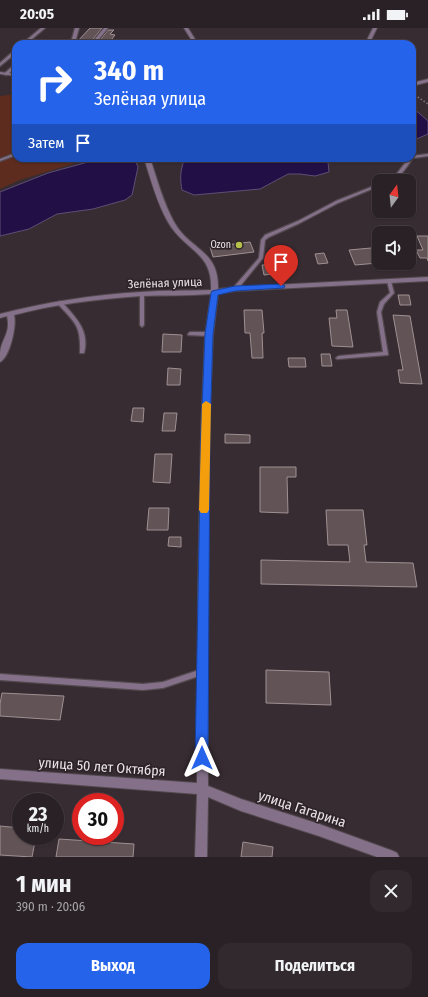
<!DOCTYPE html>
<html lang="ru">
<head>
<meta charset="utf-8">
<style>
	:root { --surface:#292126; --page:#31292e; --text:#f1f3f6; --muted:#a5a3a7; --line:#453e43; --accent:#2563eb }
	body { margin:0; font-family:"Fira Sans Condensed",sans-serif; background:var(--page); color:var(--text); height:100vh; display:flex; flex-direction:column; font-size:15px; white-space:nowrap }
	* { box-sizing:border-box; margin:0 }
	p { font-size:13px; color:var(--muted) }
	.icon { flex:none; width:22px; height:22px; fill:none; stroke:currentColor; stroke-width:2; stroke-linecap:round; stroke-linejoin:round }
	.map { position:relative; height:829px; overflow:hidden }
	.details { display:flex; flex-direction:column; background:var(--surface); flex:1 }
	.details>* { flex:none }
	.guide { position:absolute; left:12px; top:12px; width:404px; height:122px; border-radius:12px; box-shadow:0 1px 3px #0004,0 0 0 1px var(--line); background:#2563eb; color:#fff; overflow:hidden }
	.needle { width:26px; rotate:15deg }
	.fabs { position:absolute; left:372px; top:146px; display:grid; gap:8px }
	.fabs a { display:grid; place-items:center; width:44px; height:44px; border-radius:8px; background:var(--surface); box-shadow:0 1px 3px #0004,0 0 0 1px var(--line); font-size:20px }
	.speed { position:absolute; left:12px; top:765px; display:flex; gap:8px; font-size:20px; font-weight:700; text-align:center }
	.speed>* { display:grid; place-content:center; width:52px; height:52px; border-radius:50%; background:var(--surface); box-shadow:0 1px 3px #0004,0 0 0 1px var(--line); line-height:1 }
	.speed small { font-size:10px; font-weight:400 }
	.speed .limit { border:6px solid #d22; background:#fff; color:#111 }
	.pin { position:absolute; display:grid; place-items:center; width:34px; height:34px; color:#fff; margin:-41px -17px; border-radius:50% 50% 50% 0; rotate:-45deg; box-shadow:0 0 4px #0007 }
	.pin .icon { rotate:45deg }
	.me { position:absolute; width:44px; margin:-22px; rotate:0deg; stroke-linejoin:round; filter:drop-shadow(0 0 3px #0008) }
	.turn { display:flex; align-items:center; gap:14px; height:84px; padding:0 16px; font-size:18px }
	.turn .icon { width:52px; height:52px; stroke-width:2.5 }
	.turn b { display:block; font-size:28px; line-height:34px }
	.then { display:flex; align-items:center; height:38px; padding:0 16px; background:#0003; gap:8px; font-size:15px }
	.round { display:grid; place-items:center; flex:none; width:42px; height:42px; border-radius:12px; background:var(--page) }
	.head { display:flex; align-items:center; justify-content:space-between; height:68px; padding:0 16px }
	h1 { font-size:24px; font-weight:700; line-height:30px }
	.cta { display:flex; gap:8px; margin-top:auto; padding:8px 16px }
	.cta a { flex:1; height:46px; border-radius:12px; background:var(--accent); color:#fff; font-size:16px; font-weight:700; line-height:46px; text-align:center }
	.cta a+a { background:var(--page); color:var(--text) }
	.status { display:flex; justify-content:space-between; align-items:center; height:28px; padding:0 20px; background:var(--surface); direction:ltr }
	.status svg { height:11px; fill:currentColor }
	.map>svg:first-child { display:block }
	.green { fill:#5d2c1e }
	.water { fill:#220f46; stroke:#5e4e76 }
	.building { fill:#625456; stroke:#9f9092 }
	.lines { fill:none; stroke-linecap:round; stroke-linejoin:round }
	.service-casing { stroke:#53494f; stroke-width:2.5 }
	.minor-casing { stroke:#53494f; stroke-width:2 }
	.path { stroke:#7c7277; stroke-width:1.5; stroke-dasharray:1.5 2; stroke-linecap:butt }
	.service { fill:#847189; fill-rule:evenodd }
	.minor { fill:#847189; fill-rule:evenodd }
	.route { fill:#2563eb; stroke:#184099 }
	.slow { fill:#f59e0b }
	.poi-dot { fill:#b6c149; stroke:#2d2328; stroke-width:1.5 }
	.labels { text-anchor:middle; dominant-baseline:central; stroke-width:3.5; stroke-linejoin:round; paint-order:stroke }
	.far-poi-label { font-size:10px; fill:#e9e2e5; stroke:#2d2328; text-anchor:end }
	.street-label { font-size:12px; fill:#e9e2e5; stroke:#2d2328 }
	.near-street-label { font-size:14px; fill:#e9e2e5; stroke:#2d2328 }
</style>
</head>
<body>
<div class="status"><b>20:05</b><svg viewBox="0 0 49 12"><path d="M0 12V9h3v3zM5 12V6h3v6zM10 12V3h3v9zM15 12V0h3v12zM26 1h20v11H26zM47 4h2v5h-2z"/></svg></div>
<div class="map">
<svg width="428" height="829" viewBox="0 0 428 829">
	<rect width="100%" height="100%" fill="#372c32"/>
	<!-- green -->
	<path class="green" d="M16 66V130H92L20 152 0 161V68Z"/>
	<!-- water -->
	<path class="water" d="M412 79 428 93V106L412 113Z
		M128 130 135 132 138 139 132 167 125 172 93 181 57 186 29 201 0 208V164L48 145 88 134Z
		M195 130H339H333L328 134 329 144 315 148 300 146H288L260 161 194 167 182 162C180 152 180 143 184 133Z"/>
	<!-- building -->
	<path class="building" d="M90 0H102L90 15 75 16Z
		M108 2H114L110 6 115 7 108 16H97Z
		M417 208H428V233L427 230H420L416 222H423Z
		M250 214 254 224 213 229 210 219Z
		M371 220 378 235 355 237 349 222Z
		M324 225 328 235 318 236 315 226Z
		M262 237H271L273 246 264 247Z
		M398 267H409L411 277H400Z
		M244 282H262L264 305H262L263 330H252L250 305H245Z
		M336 282H347L353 319 332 318 329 290H337Z
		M393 287 410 288 422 356 400 355 398 342H403Z
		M163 306 182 307 181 324H162Z
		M321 326H330L332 338H322Z
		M288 330H305L306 339H289Z
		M168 340 181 341 180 357H167Z
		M133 380H144L143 394 131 393Z
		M164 385H177L175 403H162Z
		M225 406 250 407V415H225Z
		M155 426H172L170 455 153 454Z
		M260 439H296V449H287L288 485 260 484Z
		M149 480H169L168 502H147Z
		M326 482H363L367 517H364L366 534 413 535 417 559 261 556V532L350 534 348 517H328Z
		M169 509H181V519L168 518Z
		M266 642 329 644 331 677 266 675Z
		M2 665 64 668 60 692 0 688V676Z
		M0 798 21 800V808H36L32 829 0 827Z
		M59 811 134 816 133 829H56Z
		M243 814 273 819 272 829H241Z"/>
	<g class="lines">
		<defs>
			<path id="service" d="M41 0H45L26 16H22Z
				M75 0H79L76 11 71 16H67L72 11Z
				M104 0H108L95 16H91Z
				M15 22H16V25L0 38V35Z
				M15 36H16V39L7 47H5V45Z
				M16 125V127L0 133V131Z
				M428 126V128L413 130C407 138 399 153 388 153L395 148 409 130H412V128Z
				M379 156V158L338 175 300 195 269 209 265 212 263 230 237 262H233V260L259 230 261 212 265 207 298 193 336 173Z
				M387 252H389L391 253 394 265 384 276 381 284 388 326V327L337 331 336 330 337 329 339 328 383 324 377 284 380 274 390 265 387 253Z
				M142 264 144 266V297L142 299 140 297V266Z
				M60 273 62 274C75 289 90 302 84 325H80V324C81 297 75 295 58 276V275Z
				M190 304H209L211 306 209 308 188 307V306Z
				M202 641 204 642 205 644 204 646 202 647 163 660 143 662 0 652V646L143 656 163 654Z"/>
			<path id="minor" d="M184 0H188L198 16H194Z
				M373 0H377L369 16H365Z
				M0 44 16 46V48L0 46Z
				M428 51V54L412 58V55Z
				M144 130H150C157 151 163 174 174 194 190 223 219 221 218 261L235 259 428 249V253L235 263 218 266 213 308 209 405 207 566 208 758 241 771 319 796 393 823 397 825 399 829H377L319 808 241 783 208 769 207 829H195L197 766 0 751V741L197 755 198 566 201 405 205 308 211 266C187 268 164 267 141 268 98 271 55 276 14 287 17 297 10 329 0 334 0 330 0 327 0 324 2 310 11 305 7 288L0 290V286C46 274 93 267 141 264 164 262 188 263 211 262 213 223 184 223 168 194 157 175 151 152 144 130Z"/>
		</defs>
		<!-- service casing -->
		<use href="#service" class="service-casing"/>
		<!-- minor casing -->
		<use href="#minor" class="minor-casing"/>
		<!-- path -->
		<path class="path" d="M412 65 428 76"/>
		<!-- service -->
		<use href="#service" class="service"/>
		<!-- minor -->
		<use href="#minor" class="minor"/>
	</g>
	<!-- route -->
	<path class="route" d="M281 256 285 258 284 260 235 263 218 267 213 306 210 404 208 730 206 734 202 736 197 734 195 730 201 404 205 306 211 265 212 263 235 258Z"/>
	<!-- slow -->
	<path class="slow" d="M206 373 211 376 209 482 207 485H201L199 482 202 376Z"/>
	<!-- markers -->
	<circle class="poi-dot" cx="239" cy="217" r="4"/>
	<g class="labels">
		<!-- far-poi labels -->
		<g class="far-poi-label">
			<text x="231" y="217">Ozon</text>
		</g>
		<!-- street labels -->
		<g class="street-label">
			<text transform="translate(165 255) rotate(-2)">Зелёная улица</text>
		</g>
		<!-- near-street labels -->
		<g class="near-street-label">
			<text transform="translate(102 739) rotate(4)">улица 50 лет Октября</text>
			<text transform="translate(302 781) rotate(18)">улица Гагарина</text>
		</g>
	</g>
</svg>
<div class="fabs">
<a><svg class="needle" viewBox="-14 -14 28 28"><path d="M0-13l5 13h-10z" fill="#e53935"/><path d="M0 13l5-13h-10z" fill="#a5a3a7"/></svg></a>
<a><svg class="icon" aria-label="sound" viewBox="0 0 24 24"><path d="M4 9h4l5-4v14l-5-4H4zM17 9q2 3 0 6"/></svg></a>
</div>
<div class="speed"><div>23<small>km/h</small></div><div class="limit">30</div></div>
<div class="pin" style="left:281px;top:258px;background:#d93025"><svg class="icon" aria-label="arrive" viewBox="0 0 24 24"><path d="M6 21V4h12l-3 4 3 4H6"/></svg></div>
<svg class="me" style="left:202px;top:730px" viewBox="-20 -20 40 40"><path d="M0-17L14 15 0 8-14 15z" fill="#2563eb" stroke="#fff" stroke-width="4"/></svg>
<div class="guide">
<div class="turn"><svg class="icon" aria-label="right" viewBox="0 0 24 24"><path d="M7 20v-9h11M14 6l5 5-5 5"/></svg><div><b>340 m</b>Зелёная улица</div></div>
<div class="then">Затем<svg class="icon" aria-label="arrive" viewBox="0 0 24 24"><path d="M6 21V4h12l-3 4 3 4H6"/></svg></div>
</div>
</div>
<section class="details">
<div class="head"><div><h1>1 мин</h1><p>390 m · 20:06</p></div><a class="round"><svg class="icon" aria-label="close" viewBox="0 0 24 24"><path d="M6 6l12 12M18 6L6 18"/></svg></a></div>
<div class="cta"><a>Выход</a><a>Поделиться</a></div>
</section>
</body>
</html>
